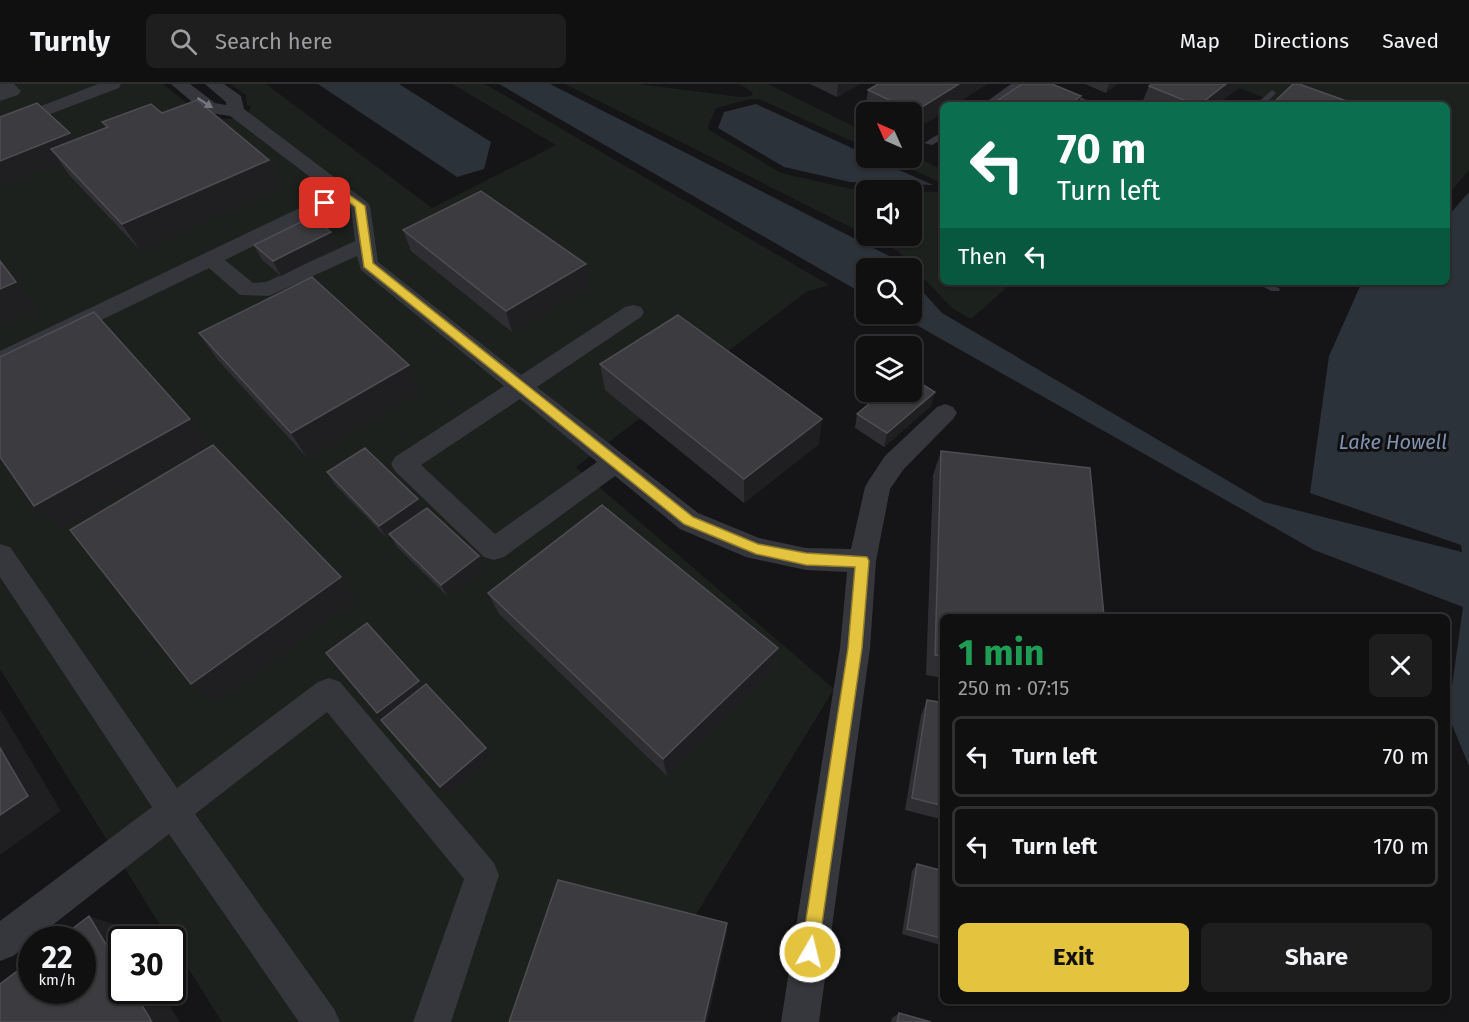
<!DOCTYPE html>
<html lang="en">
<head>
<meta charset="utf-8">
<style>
	:root { --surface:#101011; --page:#1e1e1f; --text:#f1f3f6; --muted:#9c9d9f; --line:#303031; --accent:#e4c33f }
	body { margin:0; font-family:"Fira Sans",sans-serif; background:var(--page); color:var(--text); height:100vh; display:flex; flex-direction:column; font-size:22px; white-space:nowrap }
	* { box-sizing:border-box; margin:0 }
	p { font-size:20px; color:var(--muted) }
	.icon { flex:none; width:33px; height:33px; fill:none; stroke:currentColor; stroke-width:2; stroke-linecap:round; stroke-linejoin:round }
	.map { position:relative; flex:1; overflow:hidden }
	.side { position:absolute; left:940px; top:530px; width:510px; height:390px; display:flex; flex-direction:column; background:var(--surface); border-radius:9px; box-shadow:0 2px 4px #0004,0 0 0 2px var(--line) }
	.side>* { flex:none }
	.top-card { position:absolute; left:940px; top:18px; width:510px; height:183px; border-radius:9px; box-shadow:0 2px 4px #0004,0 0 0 2px var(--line); background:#0b6e4f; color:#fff; overflow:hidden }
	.needle { width:39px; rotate:315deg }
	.fabs { position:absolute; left:856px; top:18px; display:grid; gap:12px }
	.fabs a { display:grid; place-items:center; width:66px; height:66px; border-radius:9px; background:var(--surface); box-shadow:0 2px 4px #0004,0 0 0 2px var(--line); font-size:30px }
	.speed { position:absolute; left:18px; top:842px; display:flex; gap:12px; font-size:30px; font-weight:700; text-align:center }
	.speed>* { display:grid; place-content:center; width:78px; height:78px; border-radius:50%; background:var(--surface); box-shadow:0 2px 4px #0004,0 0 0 2px var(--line); line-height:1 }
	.speed small { font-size:15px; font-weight:400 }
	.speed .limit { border:3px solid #111; border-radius:9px; background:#fff; color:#111 }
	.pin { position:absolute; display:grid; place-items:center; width:51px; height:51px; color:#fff; margin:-26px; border-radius:12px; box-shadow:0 3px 9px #0006 }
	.me { position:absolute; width:66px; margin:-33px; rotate:8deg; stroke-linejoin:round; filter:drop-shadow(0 0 4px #0008) }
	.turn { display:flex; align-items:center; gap:21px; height:126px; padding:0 18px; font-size:27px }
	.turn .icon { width:78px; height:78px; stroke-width:2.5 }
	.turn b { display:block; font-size:42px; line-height:51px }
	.then { display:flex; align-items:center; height:57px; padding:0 18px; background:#0003; gap:12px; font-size:22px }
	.round { display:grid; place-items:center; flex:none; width:63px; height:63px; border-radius:9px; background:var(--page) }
	.overview { display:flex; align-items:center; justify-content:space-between; height:102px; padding:0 18px }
	h1 { font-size:36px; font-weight:700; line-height:45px; color:#1e9e55 }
	.action { display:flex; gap:12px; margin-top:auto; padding:12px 18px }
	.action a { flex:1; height:69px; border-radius:9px; background:var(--accent); color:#111; font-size:24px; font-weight:700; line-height:69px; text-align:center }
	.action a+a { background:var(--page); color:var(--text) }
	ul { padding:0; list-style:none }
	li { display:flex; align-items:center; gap:18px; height:81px; margin:0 12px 9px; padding:0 6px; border:3px solid var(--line); border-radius:9px }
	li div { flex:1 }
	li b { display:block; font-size:22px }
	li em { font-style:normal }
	header { display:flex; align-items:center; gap:36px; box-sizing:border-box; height:84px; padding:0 30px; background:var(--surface); border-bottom:2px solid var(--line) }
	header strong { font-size:28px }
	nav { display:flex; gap:33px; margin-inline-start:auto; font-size:21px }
	.search { width:420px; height:54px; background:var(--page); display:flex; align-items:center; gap:15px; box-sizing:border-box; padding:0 21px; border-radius:9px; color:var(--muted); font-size:22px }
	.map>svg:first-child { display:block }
	.green { fill:#1c211d }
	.water { fill:#2c323a }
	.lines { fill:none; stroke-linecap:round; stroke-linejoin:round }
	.service { fill:#36373c; fill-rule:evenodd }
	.minor { fill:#36373c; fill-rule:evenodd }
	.wall { fill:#2f2e32 }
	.shaded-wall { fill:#1f1f21 }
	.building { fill:#3c3c40; stroke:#4d4d53; stroke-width:1.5 }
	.oneway { fill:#75767f }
	.route { fill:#e4c33f; stroke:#947f29; stroke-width:1.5 }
	.labels { text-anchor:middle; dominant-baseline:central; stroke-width:6; stroke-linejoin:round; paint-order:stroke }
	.water-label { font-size:20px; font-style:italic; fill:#8193af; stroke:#101012 }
</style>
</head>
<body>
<header>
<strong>Turnly</strong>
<div class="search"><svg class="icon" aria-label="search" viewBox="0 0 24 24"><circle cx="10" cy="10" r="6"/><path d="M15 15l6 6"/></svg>Search here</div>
<nav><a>Map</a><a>Directions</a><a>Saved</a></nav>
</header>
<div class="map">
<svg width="1469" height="938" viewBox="0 0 1469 938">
	<rect width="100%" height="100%" fill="#151517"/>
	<!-- green -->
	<path class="green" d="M0 0H163L199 29 221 33 222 35H241L247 32 251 22 247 21 246 11 230 0H266L432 124 556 61 452 0H485L829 201 806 208 576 383 834 605 630 938H222L173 860 172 855H169L0 585Z
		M565 0H638L741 13 751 12 753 9 740 0H768L867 49V64L759 15H750L716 24 708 42 709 46 781 89 851 105 887 106H867V152H912V107L936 108 943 106 944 198H1013L971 235 952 224 898 167Z
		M1229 0H1469V86L1448 111V21H1283Z
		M912 71 943 86V100L889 74H912Z"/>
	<!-- water -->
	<path class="water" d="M318 0H399L491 58 484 85 457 93Z
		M499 0H550L891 173 902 184H867V212Z
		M756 20 867 71V74H872L933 101 850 98 784 83 718 44 724 28Z
		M1469 108V682L1448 631 1463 523 1314 466 897 230H912V196L942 229 1264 418 1462 468 1461 461 1310 409 1329 272 1362 198H1448V132Z"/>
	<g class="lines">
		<!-- service -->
		<path class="service" d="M1011 0H1021L992 21H982Z
			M1040 0H1051L1098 21H1087Z
			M1272 6 1276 9 1264 21H1255Z
			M944 47V54L932 61 924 59Z
			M1255 198H1269L1280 205 1279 207H1271Z"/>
		<!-- minor -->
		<path class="minor" d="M0 0H14L21 7 18 11 0 17Z
			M98 0H121L119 4 0 49V38Z
			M171 0H190L215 19 226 21V18L205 0H224L241 12 244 25 367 118 370 122 378 178 521 291 625 223 633 221 641 223 644 228 641 233 537 303 698 429 759 454 806 464 851 465 865 403 869 396 885 372 937 323 945 320 953 323 957 329 953 335 903 386 890 405 876 477 870 564 819 938H781L840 564 847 488 806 486 746 473 680 445 615 392 504 473 494 476 484 473 395 387 391 380 395 373 504 302 361 186 357 172 269 212 240 211 209 184 0 285V267L331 109 230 32 204 28ZM343 118 351 124 355 157 266 198 253 199 225 176ZM520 315 597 378 495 450 421 381Z
			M0 460 10 463 177 704 318 598 329 594 340 598 494 779 499 791 451 938H413L464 795 327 628 195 730 334 925 340 938H299L169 750 13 872 0 877V837L152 723 0 493Z"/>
	</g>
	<!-- wall -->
	<path class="wall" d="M810 0H860L837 13Z
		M878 0H987L954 21H944L912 48V28H870L865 26 868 6Z
		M1085 0H1117L1106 9Z
		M1152 0H1241L1240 3 1216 21H1141L1149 2Z
		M162 29 269 76 282 103 140 166 70 92 61 79 0 104 70 49 75 56 106 44 102 38Z
		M403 146 590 201 512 248 411 167Z
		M331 148 337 163 281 192 262 176 254 161Z
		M199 249 420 307 307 374 217 275Z
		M600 280 819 360 744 419 605 306Z
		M931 322 884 363 855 344 857 330Z
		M941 367 944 532V594L926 591 933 391Z
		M327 388 424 426 479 472 485 485 448 513 397 463 391 452 387 454 335 401Z
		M488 509 776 584 667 692 499 530Z
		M927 616 944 619V736L905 726 921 631Z
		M917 780 944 787V862L902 850 912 787Z
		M899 929 931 938H891L892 934Z"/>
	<!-- shaded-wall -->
	<path class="shaded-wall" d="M838 0H860L837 13Z
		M959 0H987L954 21H944V28L912 48V41L914 28Z
		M1109 0H1117L1106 9Z
		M1226 0H1241L1240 3 1216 21H1199Z
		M1081 12 1078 21H1069Z
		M70 49 84 70 51 65 61 79 0 104V77Z
		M269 76 282 103 140 166 122 140Z
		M331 148 337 163 281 192 273 177Z
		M0 175 39 224 0 242Z
		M586 180 590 201 512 248 506 227Z
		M409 281 420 307 307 374 291 349Z
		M935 308 931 322 884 363 887 349Z
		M190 335 210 360 61 445 34 422Z
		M822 335 819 360 744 419V395Z
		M418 415 425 429 389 450 391 452 387 454 379 442Z
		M479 472 485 485 448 513 441 501Z
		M341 493 357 515 215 619 191 600Z
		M778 564 776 584 667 692 663 675Z
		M419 597 427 607 386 639 377 629Z
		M0 625 61 727 0 771Z
		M486 664 492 673 448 712 440 703Z
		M89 832 122 843 129 855H122V887Z
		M727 839V849L707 938H704Z
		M133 906H160L180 938H152Z"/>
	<!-- building -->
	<path class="building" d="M878 0H959L914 28 868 6Z
		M1022 0H1052L1081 12 1069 21H991Z
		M1152 0H1226L1199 21H1196L1149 2Z
		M1293 0H1299L1352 19 1351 21H1271Z
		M197 16 269 76 122 140 51 65 108 43 102 38 151 20 162 29Z
		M37 19 70 49 0 77V33Z
		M481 107 586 180 506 227 403 146Z
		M311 133 331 148 273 177 254 161Z
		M0 177 16 198 0 205Z
		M312 193 409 281 291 349 199 249Z
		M94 228 190 335 34 422 0 373V273Z
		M678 231 822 335 744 395 600 280Z
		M912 294 935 308 887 349 857 330 883 308H912Z
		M213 361 341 493 191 600 70 446Z
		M365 364 418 415 379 442 327 388Z
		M941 367 1090 384 1104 532H944V572L935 571Z
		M602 421 778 564 663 675 488 509Z
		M427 424 479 472 441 501 389 450Z
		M367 539 419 597 377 629 326 569Z
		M426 600 486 664 440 703 381 636Z
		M927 616 944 619V722L912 714Z
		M0 664 28 712 0 731Z
		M917 780 944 787V855L907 845Z
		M558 796 727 839 704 938H509Z
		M89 832 122 887V906H133L152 938H0V900L32 876V906H82V855H59Z
		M899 929 931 938H897Z"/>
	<!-- one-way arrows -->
	<defs><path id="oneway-solid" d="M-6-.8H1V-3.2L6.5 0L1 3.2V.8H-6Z" transform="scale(1.5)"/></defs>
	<use class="oneway" href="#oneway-solid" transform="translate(205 19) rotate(33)"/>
	<!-- route -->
	<path class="route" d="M344 107 365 122 373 179 693 433 758 460 806 469 867 473 869 477 862 564 817 874 810 877 804 874 801 868 848 564 855 483 806 481 756 470 684 440 364 183 355 123 344 114 325 122 320 119Z"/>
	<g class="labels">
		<!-- water labels -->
		<g class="water-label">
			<text x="1393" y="358">Lake Howell</text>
		</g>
	</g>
</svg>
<div class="fabs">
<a><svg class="needle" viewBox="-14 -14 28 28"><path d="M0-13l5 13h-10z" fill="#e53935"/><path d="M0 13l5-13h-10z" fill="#9c9d9f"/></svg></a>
<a><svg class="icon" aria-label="sound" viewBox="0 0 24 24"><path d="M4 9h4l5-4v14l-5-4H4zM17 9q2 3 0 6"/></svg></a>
<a><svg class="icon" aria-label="search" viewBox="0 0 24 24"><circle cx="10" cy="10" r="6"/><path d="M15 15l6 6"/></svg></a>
<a><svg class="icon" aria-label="layers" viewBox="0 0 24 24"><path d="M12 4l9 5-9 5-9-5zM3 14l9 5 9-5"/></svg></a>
</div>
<div class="speed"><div>22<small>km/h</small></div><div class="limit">30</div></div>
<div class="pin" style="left:325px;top:119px;background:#d93025"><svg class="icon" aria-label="arrive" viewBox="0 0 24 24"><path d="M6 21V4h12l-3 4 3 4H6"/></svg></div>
<svg class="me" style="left:810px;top:868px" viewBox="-20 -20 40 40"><circle r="17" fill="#e4c33f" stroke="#fff" stroke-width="3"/><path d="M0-11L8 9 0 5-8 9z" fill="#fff"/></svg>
<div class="top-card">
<div class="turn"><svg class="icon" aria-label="left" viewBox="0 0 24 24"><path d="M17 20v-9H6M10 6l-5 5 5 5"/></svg><div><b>70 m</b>Turn left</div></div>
<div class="then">Then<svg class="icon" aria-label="left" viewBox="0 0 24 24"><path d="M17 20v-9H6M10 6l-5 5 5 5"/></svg></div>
</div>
<section class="side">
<div class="overview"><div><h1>1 min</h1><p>250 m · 07:15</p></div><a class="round"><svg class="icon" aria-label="close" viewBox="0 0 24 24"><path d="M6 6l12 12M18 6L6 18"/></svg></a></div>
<ul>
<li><svg class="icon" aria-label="left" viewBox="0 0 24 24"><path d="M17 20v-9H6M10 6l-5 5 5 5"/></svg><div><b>Turn left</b></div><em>70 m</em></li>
<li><svg class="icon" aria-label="left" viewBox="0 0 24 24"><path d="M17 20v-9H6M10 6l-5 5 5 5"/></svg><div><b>Turn left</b></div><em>170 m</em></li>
</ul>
<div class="action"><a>Exit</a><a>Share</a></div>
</section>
</div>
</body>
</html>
